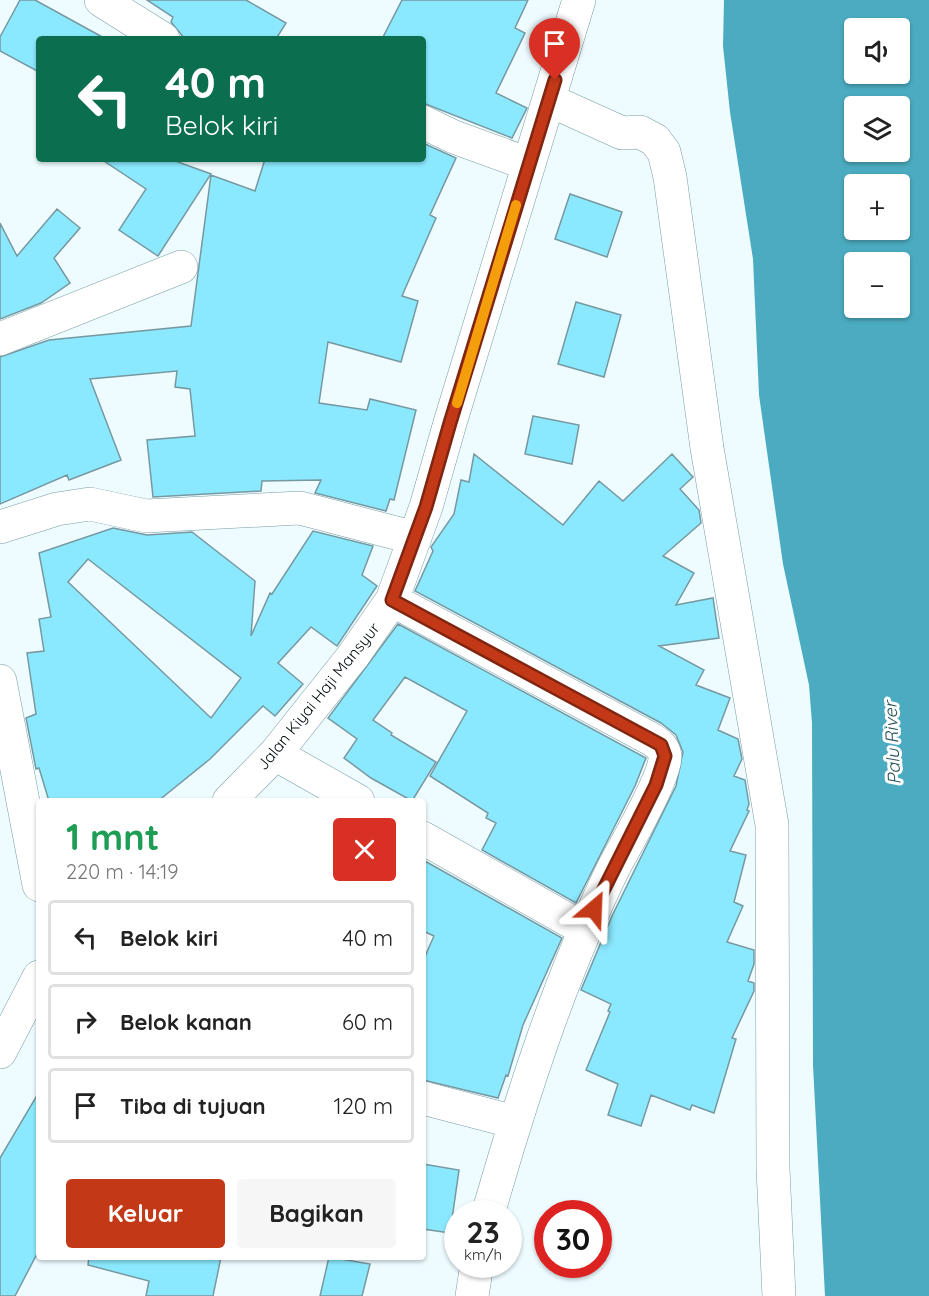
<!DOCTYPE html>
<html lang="id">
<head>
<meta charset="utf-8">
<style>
	:root { --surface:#fff; --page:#f6f6f6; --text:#222; --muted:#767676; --line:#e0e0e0; --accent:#c33918 }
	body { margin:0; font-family:Quicksand,sans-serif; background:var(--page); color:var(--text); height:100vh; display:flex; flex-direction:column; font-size:22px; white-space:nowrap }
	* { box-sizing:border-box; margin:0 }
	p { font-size:20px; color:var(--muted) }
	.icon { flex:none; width:33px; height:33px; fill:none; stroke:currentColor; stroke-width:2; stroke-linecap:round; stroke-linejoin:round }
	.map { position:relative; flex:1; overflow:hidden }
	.panel { position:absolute; left:36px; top:798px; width:390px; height:462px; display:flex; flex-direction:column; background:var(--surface); border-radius:6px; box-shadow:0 2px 4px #0004 }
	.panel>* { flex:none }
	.banner { position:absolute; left:36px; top:36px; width:390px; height:126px; border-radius:6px; box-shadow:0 2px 4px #0004; background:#0b6e4f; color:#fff; overflow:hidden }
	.tools { position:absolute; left:844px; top:18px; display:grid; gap:12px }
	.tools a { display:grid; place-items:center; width:66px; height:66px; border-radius:6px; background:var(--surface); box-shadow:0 2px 4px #0004; font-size:30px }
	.speed { position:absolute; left:444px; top:1200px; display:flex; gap:12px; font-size:30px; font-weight:700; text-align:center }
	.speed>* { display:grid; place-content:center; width:78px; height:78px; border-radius:50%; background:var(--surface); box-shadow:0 2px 4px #0004; line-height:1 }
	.speed small { font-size:15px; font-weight:400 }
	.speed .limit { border:9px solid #d22; background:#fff; color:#111 }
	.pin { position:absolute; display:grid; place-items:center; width:51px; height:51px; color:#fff; margin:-62px -26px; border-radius:50% 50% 50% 0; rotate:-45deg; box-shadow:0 0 6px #0007 }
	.pin .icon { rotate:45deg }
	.me { position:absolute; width:66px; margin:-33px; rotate:26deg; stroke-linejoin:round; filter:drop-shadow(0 0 4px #0008) }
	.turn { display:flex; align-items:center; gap:21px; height:126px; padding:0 30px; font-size:27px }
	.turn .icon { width:78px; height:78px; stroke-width:2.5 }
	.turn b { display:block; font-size:42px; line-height:51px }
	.round { display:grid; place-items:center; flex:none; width:63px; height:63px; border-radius:6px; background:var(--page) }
	.head { display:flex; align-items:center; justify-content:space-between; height:102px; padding:0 30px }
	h1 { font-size:36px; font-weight:700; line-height:45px; color:#1e9e55 }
	.action { display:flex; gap:12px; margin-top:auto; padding:12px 30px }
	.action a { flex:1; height:69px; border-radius:6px; background:var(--accent); color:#fff; font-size:24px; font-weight:700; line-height:69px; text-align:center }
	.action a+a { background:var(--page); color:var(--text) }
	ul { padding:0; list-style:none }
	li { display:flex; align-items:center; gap:18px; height:75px; margin:0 12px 9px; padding:0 18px; border:3px solid var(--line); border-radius:6px }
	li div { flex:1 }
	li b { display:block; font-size:22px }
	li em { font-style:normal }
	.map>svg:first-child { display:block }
	.water { fill:#4babc0; fill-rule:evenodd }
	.building { fill:#8be9ff; stroke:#7698a0; stroke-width:1.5; fill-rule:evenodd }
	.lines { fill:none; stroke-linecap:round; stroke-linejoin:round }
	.street-casing { stroke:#7a9ca4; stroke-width:34 }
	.street { stroke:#fff; stroke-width:33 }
	.route-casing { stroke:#7f2510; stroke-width:15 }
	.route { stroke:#c33918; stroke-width:10 }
	.slow { stroke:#f59e0b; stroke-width:10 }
	.labels { text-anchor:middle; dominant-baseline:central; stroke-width:6; stroke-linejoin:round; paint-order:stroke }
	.street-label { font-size:16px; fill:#030d10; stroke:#fff }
	.water-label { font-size:18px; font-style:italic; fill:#29535d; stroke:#fff }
</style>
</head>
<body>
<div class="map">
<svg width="929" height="1296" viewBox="0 0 929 1296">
	<rect width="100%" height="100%" fill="#eefcff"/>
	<!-- water -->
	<path class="water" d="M724 0H929V1296H825L813 1065 812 723 809 685 783 564 759 395 753 259 730 112 723 46ZM855 28H900V74H855ZM855 106H900V152H855ZM855 184H900V230H855ZM855 262H900V308H855Z"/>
	<!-- building -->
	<path class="building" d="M20 0H35L106 39H39V72L0 51V37Z
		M147 0H246L286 23 276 39H185L171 22 173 17Z
		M402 0H528L515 28 525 33 496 93 527 108 512 138 423 103V39H382Z
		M423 143 456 158 430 215 436 218 402 296 418 301 401 362 328 342 319 403 367 410 370 399 416 410 394 500 390 499 386 511 315 493 321 480 262 481 261 491 153 497 147 440 195 436 190 389 175 387 177 371 90 379 121 460 69 480 67 475 0 504V357L49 340 191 326 211 175 255 191 265 159H423Z
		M101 159H170L211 174 158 256 119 230 146 189Z
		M570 194 622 212 607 257 555 239Z
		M57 209 80 228 54 258 70 283 41 303 0 319V223L17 256Z
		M576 302 621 315 604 377 558 364Z
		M533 416 579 425 572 464 525 454Z
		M474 454 563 525 599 481 623 501 672 454 693 477 680 489 699 510 701 523 663 556 694 573 676 605 713 598 719 638 659 646 704 670 696 685 730 698 718 730 738 739 742 759 734 776 745 780 749 804 747 810 749 811 730 851 746 855 734 902 743 906 727 942 754 950V964L748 981 754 983V991L732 1038 736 1039 714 1113 692 1105 690 1110 651 1095 641 1126 608 1115 618 1084 586 1070 610 1012 608 1011 611 1004 581 990 612 916 676 786 683 752 676 735 661 723 415 591 433 551 431 547 454 514 461 480 469 482Z
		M113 528 147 535 192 532 255 581 251 636 270 593 272 594 313 531 373 546 362 575 377 586 337 646 311 627 278 663 303 684 275 716 263 706 210 759 158 801H49L39 768 36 769 26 718 36 714 27 653 44 651 39 619 51 617 39 553ZM88 559 241 678 211 718 68 582Z
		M398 624 646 758 635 786 576 903 482 850 496 823 486 818 488 813 430 776 467 711 405 677 373 720 392 733 391 735 436 762 412 801 371 778 344 758 357 739 328 718Z
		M423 860 562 938 523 1025 508 1076 506 1075 498 1098 423 1080V961L434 936 423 931Z
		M39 1092V1250L15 1296H0V1158Z
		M423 1164 459 1170 450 1233 423 1229Z
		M89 1257H221L213 1296H146L149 1281 88 1265Z
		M329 1257 370 1264 362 1296H320Z"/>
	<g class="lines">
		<defs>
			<path id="street" d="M101 0 163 39
				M549 100 622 133 640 132 655 140 664 152 670 177 707 448 772 825 773 1169 779 1296
				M423 122 454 137 528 164
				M0 339 181 267
				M0 527 57 509 90 504 146 516 300 508 415 538
				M392 600 651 739C657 743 664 747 665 756 666 776 625 846 614 867 560 977 522 1096 488 1214
				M0 681 39 885
				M275 754 358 801
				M229 801 275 754 353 656 392 600 426 507 450 423 579 0
				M423 838 584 929
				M0 1052 39 977
				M423 1098 515 1122
				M472 1296 477 1264"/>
		</defs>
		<!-- street casing -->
		<use href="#street" class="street-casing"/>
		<!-- street -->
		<use href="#street" class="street"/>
	</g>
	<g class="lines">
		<defs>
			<path id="route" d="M555 80 450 423 426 507 392 600 661 745 665 756 656 785 594 909"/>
		</defs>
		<!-- route casing -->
		<use href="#route" class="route-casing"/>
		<!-- route -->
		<use href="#route" class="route"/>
		<!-- slow -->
		<path class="slow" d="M457 403 516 205"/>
	</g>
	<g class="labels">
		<!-- street labels -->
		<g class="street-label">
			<text transform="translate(318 696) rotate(-51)">Jalan Kiyai Haji Mansyur</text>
		</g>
		<!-- water labels -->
		<g class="water-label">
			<text transform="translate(892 743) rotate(-93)">Palu River</text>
		</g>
	</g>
</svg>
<div class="tools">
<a><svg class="icon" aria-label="sound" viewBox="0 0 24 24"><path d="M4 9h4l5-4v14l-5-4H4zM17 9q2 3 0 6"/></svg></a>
<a><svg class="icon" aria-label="layers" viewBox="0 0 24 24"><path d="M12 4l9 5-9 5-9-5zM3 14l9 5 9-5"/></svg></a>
<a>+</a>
<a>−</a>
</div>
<div class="speed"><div>23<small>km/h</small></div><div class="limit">30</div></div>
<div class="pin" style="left:555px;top:80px;background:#d93025"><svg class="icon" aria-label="arrive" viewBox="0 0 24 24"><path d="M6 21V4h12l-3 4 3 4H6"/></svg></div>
<svg class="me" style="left:594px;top:909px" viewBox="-20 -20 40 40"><path d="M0-17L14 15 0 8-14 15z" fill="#c33918" stroke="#fff" stroke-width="4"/></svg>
<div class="banner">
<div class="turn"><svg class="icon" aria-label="left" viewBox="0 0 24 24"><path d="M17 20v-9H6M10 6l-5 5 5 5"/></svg><div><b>40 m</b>Belok kiri</div></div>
</div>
<section class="panel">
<div class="head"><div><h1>1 mnt</h1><p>220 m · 14:19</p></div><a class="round" style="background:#d93025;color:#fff"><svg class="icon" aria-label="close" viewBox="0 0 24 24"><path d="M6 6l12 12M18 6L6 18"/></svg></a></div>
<ul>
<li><svg class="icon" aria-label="left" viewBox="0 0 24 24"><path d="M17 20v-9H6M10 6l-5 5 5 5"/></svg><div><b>Belok kiri</b></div><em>40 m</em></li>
<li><svg class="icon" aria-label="right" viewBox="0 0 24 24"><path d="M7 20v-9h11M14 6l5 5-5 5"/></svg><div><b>Belok kanan</b></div><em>60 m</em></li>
<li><svg class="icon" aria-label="arrive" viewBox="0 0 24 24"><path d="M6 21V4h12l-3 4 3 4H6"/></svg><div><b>Tiba di tujuan</b></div><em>120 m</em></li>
</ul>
<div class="action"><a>Keluar</a><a>Bagikan</a></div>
</section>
</div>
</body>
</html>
